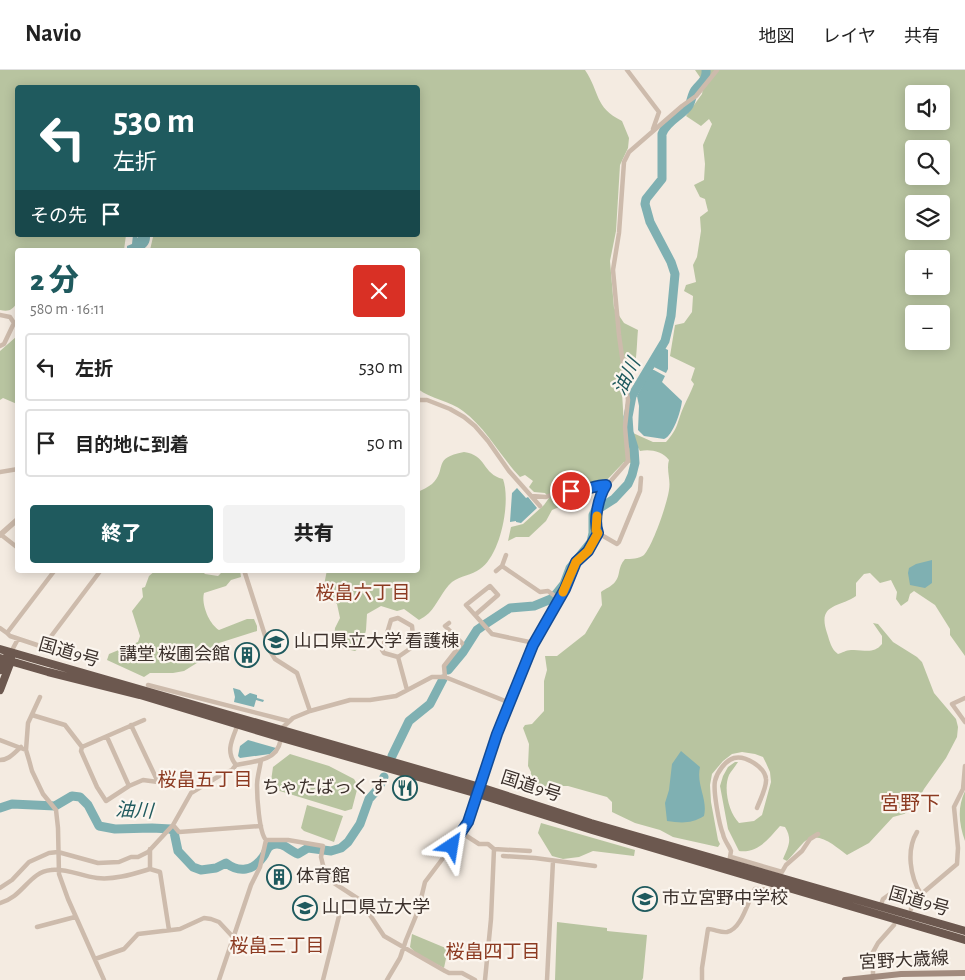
<!DOCTYPE html>
<html lang="ja">
<head>
<meta charset="utf-8">
<style>
	:root { --surface:#fff; --page:#f2f2f2; --text:#222; --muted:#767676; --line:#e0e0e0; --accent:#1f5a5e }
	body { margin:0; font-family:"Alegreya Sans","Noto Sans JP",sans-serif; background:var(--page); color:var(--text); height:100vh; display:flex; flex-direction:column; font-size:19px; white-space:nowrap }
	* { box-sizing:border-box; margin:0 }
	p { font-size:16px; color:var(--muted) }
	.icon { flex:none; width:28px; height:28px; fill:none; stroke:currentColor; stroke-width:2; stroke-linecap:round; stroke-linejoin:round }
	.map { position:relative; flex:1; overflow:hidden }
	.sheet { position:absolute; left:15px; top:178px; width:405px; height:325px; display:flex; flex-direction:column; background:var(--surface); border-radius:5px; box-shadow:0 2px 12px #0003 }
	.sheet>* { flex:none }
	.banner { position:absolute; left:15px; top:15px; width:405px; height:152px; border-radius:5px; box-shadow:0 2px 12px #0003; background:#1f5a5e; color:#fff; overflow:hidden }
	.controls { position:absolute; left:905px; top:15px; display:grid; gap:10px }
	.controls a { display:grid; place-items:center; width:45px; height:45px; border-radius:5px; background:var(--surface); box-shadow:0 2px 12px #0003; font-size:25px }
	.pin { position:absolute; display:grid; place-items:center; width:42px; height:42px; color:#fff; margin:-21px; border:2px solid #fff; border-radius:50%; box-shadow:0 1px 5px #0007 }
	.me { position:absolute; width:55px; margin:-28px; rotate:33deg; stroke-linejoin:round; filter:drop-shadow(0 0 4px #0008) }
	.turn { display:flex; align-items:center; gap:18px; height:105px; padding:0 15px; font-size:22px }
	.turn .icon { width:65px; height:65px; stroke-width:2.5 }
	.turn b { display:block; font-size:35px; line-height:42px }
	.then { display:flex; align-items:center; height:48px; padding:0 15px; background:#0003; gap:10px; font-size:19px }
	.round { display:grid; place-items:center; flex:none; width:52px; height:52px; border-radius:5px; background:var(--page) }
	.head { display:flex; align-items:center; justify-content:space-between; height:85px; padding:0 15px }
	h1 { font-size:30px; font-weight:800; line-height:38px; color:var(--accent) }
	.primary-button { display:flex; gap:10px; margin-top:auto; padding:10px 15px }
	.primary-button a { flex:1; height:58px; border-radius:5px; background:var(--accent); color:#fff; font-size:20px; font-weight:800; line-height:58px; text-align:center }
	.primary-button a+a { background:var(--page); color:var(--text) }
	ul { padding:0; list-style:none }
	li { display:flex; align-items:center; gap:15px; height:68px; margin:0 10px 8px; padding:0 5px; border:2px solid var(--line); border-radius:5px }
	li div { flex:1 }
	li b { display:block; font-size:19px }
	li em { font-style:normal }
	header { display:flex; align-items:center; gap:30px; box-sizing:border-box; height:70px; padding:0 25px; background:var(--surface); border-bottom:1px solid var(--line) }
	header strong { font-size:24px }
	nav { display:flex; gap:28px; margin-inline-start:auto; font-size:18px }
	.map>svg:first-child { display:block }
	.green { fill:#b8c4a0; fill-rule:evenodd }
	.water { fill:#7fb0b2 }
	.lines { fill:none; stroke-linecap:round; stroke-linejoin:round }
	.river { stroke:#7fb0b2; stroke-width:9 }
	.minor { stroke:#cdbbac; stroke-width:4.5 }
	.tertiary { stroke:#cdbbac; stroke-width:5.5 }
	.secondary { stroke:#a18a7d; stroke-width:6 }
	.trunk { stroke:#6c584f; stroke-width:8 }
	.route-casing { stroke:#114b97; stroke-width:12 }
	.route { stroke:#1a73e8; stroke-width:9 }
	.slow { stroke:#f59e0b; stroke-width:9 }
	.labels { text-anchor:middle; dominant-baseline:central; stroke-width:4.5; stroke-linejoin:round; paint-order:stroke }
	.poi-label { font-size:18px; fill:#3b302b; stroke:#fbf5ee; text-anchor:start }
	.street-label { font-size:18px; fill:#3b302b; stroke:#fbf5ee }
	.water-label { font-size:19px; font-style:italic; fill:#1f5a5e; stroke:#fbf5ee }
	.neighbourhood-label { font-size:19px; fill:#8c3b22; stroke:#fbf5ee }
	.quarter-label { font-size:20px; fill:#8c3b22; stroke:#fbf5ee }
</style>
</head>
<body>
<header>
<strong>Navio</strong>
<nav><a>地図</a><a>レイヤ</a><a>共有</a></nav>
</header>
<div class="map">
<svg width="965" height="910" viewBox="0 0 965 910">
	<rect width="100%" height="100%" fill="#f4ebe1"/>
	<!-- green -->
	<path class="green" d="M0 0H585C600 22 594 37 622 51L629 68 628 78 620 95 616 161 610 191 614 238 624 253 638 260C636 280 638 308 622 322L624 356 633 385 632 393 624 392 604 413 591 415 590 424 552 440 546 451 529 467H516L508 471 511 457 523 454 544 435 549 428 545 423 534 422 529 417 533 411 525 405 520 407C500 386 487 359 463 341 450 331 431 329 418 319V180H150L153 167 160 165H418V18H18V165H126L124 180H18L17 233C12 240 9 242 0 240Z
		M695 0H965V586L950 565V559L935 535 914 521 910 524 908 531 901 536 896 529 897 522 891 510 880 513 870 503 864 504 856 513V526C839 538 817 533 827 563 830 572 831 579 838 584 842 583 846 580 851 580 863 579 873 585 882 574V566L873 553 878 554 893 572 917 587 922 592 934 623 956 649 958 657 957 667 946 688 924 719 914 738 904 744 893 747 869 773 847 785C836 777 818 759 804 772 798 778 793 785 787 791L783 789C788 777 793 770 785 757L780 756C768 769 759 783 739 781L728 759 720 716 723 706 728 697 735 692H738C735 697 731 701 729 705 723 719 729 743 739 753L754 751 762 745 771 712 770 702 766 693 763 687 755 684 742 682 732 684 723 691 712 704 710 715 711 732 718 770 720 774 718 777 673 767 660 760 635 753 612 742V732L607 727 568 716H554L549 723 530 714 531 702 528 696 529 674 523 658 525 655 532 654 544 641V611L547 600 545 586H557L585 564 602 535 601 522C605 519 612 516 615 512 621 505 617 498 625 489 631 489 639 489 644 485 653 475 667 434 669 420 671 409 666 400 669 390 662 381 650 379 640 381L636 374 633 363 653 372H666C679 358 677 351 684 336 687 329 691 322 694 314L691 310 695 298 670 286 675 255 684 253 692 242 693 226 684 221 686 215 696 212 693 195 697 187 701 161 700 147 708 141 705 129 700 127 694 115 704 110 705 94 703 75 712 54 709 49 701 56 686 46 702 24 704 13ZM914 24H941V51H914ZM914 79H941V106H914ZM914 134H941V161H914ZM914 189H941V216H914ZM914 244H941V271H914Z
		M17 266 18 334H17L3 328 0 330V281Z
		M464 382C487 385 482 404 503 409 511 431 501 485 480 499 472 505 460 506 452 512 442 521 437 535 429 543 426 546 422 548 419 550L404 539 397 541 381 536 367 544 366 560 362 576 355 581 342 578 334 569 335 558 340 548 337 534 326 525 324 515 327 500H418V422C422 420 428 417 432 414 448 399 431 388 464 382Z
		M156 500H201L205 504 218 506 221 503 220 500H240L241 507 231 510 226 516 204 523C201 534 209 554 219 560L247 549H254L257 556V561L219 573 215 589 205 588 184 601 173 603H150L144 607 107 590 109 584 138 572 140 566 132 541 143 527 142 518 145 517 149 506Z
		M290 684 329 696 354 709 358 716 352 739 345 741 270 718 273 697Z
		M965 721V771C959 754 957 738 965 721Z
		M307 735 343 746 334 772 304 761 301 758Z
		M541 753 635 780 634 786 593 781 579 787 563 789 552 786 538 763Z
		M557 852 607 858V861L647 865 643 908 642 910H555Z
		M412 864 448 879 444 898 417 884 410 877Z"/>
	<!-- water -->
	<path class="water" d="M133 165H137V168L140 165H150C151 179 139 184 127 178V176L132 174Z
		M664 278 668 280V299L666 303 654 297Z
		M651 300H654L665 306 662 312 682 331C681 341 673 366 664 369L644 366 638 360 639 336 637 326Z
		M517 418 526 428 528 427 537 438 521 453 516 452V451L510 452 512 423Z
		M932 490V513L925 518 910 515 908 503 909 498 916 494Z
		M233 618 240 620 245 626 250 623 257 625V628L264 630 263 632 256 630 254 637 234 632 235 627Z
		M248 670 276 678 270 684 240 688 238 686 240 676Z
		M681 681 700 697C696 715 708 729 704 746 691 754 681 753 667 751L665 733 669 720 672 694Z"/>
	<g class="lines">
		<!-- river -->
		<path class="river" d="M448 600 463 582 477 560 487 553 510 538 534 536 551 529 556 524 564 514 570 498 591 472 593 463V445L595 441 614 429 628 414 632 405 635 393 634 378 629 362 628 347 632 326 665 271 671 246 675 204 671 192 650 152 645 134 646 129 662 109V64C666 52 679 47 687 38 692 33 691 25 695 20 700 13 707 10 706 0
			M392 686 409 651 430 634 443 609
			M0 738 12 734 55 736 72 726 80 727 88 735 99 756 115 759 152 758 171 759 174 762 178 781 193 797 201 800 216 798 226 793C239 803 253 801 263 787 267 782 266 777 272 775 283 771 289 781 298 784L308 778 331 781 341 778 348 772 360 754 369 729 378 719 384 707"/>
		<!-- minor -->
		<path class="minor" d="M627 0 659 42 653 59
			M0 245 10 247 14 253 4 274 0 276
			M418 330H427L450 339 464 347 475 356 488 371 509 401 540 436
			M0 402 18 399
			M532 426 546 427 561 421 581 422 601 415H606
			M598 463 617 474 619 472 640 421 641 408
			M0 464 18 478
			M506 485 502 496 540 522 548 521 559 529
			M55 500 7 563 10 566 43 577 101 500
			M244 500 270 581 275 589 297 603 310 641
			M496 501 502 496
			M475 545 498 525 490 516 466 535 492 564 534 573
			M0 558 7 563
			M11 582 18 569
			M398 587 414 576 412 556 398 548 391 550 382 580 384 583 398 587 407 620
			M445 607 444 596 462 573 445 556 449 553
			M148 615 288 651
			M40 627 28 653 26 680 29 690 32 701 43 724 56 740 58 758 59 804 68 829 104 910
			M965 628 952 634 965 652
			M32 645 65 655 82 677 144 650
			M107 667 129 716 143 710 158 712 131 655
			M0 670 26 680
			M82 677 81 681 97 717 106 731 129 716
			M0 690C9 690 14 683 21 677
			M236 695C225 681 232 670 238 654
			M173 755 179 762 261 756
			M917 762C906 780 910 807 921 824
			M462 763 479 774H488L494 779 530 781
			M266 770H288L323 776 321 787 325 803 334 813 360 830 384 866 445 901 449 903H462L475 910
			M503 786 535 788 595 796
			M731 787 782 802 786 795 802 781 810 769 818 764
			M729 793 731 781C729 776 724 770 723 764 719 754 713 721 715 711 717 702 725 691 734 688 745 685 765 697 766 709 767 717 760 730 757 738
			M150 799 160 802 169 860
			M0 818 12 810 29 792 49 783 58 782 98 793 119 792 131 787H138L148 782 173 755 191 723 224 703 232 700 236 695C261 690 283 691 281 659L293 648 310 641 350 630H370L396 626 432 607H445L510 633
			M0 833C23 827 29 802 51 800 66 798 81 806 97 808 115 810 133 804 150 799V779
			M880 837 883 829 890 824 918 827
			M911 839 918 827 957 794 958 778 954 737 963 719 965 696
			M37 857 75 847
			M95 889 124 879 138 864 180 859 204 848 211 849 219 852 233 867
			M873 907V882L878 873 894 855
			M219 910 251 815 260 797 266 770C259 763 257 726 257 715 257 707 260 698 261 690
			M323 910 339 846
			M387 910 400 888 406 870 418 841 425 812 462 763 468 752 497 663 533 575 565 519 576 492 588 481 594 472 598 463 597 449 603 420 628 391 625 357 628 330 619 265 613 200 619 163 624 92 629 82 682 36 696 26 717 0
			M485 910 491 849 494 779
			M547 910 553 791
			M702 910V898L708 859C714 859 721 863 727 862 742 859 748 830 755 819L774 820 777 814"/>
		<!-- tertiary -->
		<path class="tertiary" d="M0 465 18 449"/>
		<!-- secondary -->
		<path class="secondary" d="M845 910 901 904 965 903"/>
		<!-- trunk -->
		<path class="trunk" d="M0 579 480 717 591 753 965 861
			M0 588 48 602 140 625 282 668 478 724 592 760 965 870
			M0 600 5 589 8 585
			M0 620 11 591V587"/>
	</g>
	<g class="lines">
		<defs>
			<path id="route" d="M452 776 468 752 497 664 533 575 565 519 576 492 588 481 598 463C593 450 599 426 606 415 594 415 584 422 571 421"/>
		</defs>
		<!-- route casing -->
		<use href="#route" class="route-casing"/>
		<!-- route -->
		<use href="#route" class="route"/>
		<!-- slow -->
		<path class="slow" d="M563 522 576 492 588 481 598 463 596 460 597 446"/>
	</g>
	<!-- icons -->
	<defs>
		<symbol id="university-ring" viewBox="-11 -11 22 22"><circle r="9.5" fill="#fbf5ee" stroke="#1f5a5e" stroke-width="1.5"/><path d="M0-5L7-2L0 1L-7-2ZM-4 1L0 2.5L4 1V4Q0 6-4 4Z" fill="#1f5a5e"/></symbol>
		<symbol id="building-ring" viewBox="-11 -11 22 22"><circle r="9.5" fill="#fbf5ee" stroke="#1f5a5e" stroke-width="1.5"/><path d="M-4-6H4V6H1V3H-1V6H-4ZM-2.5-4.3h1.7v1.8h-1.7ZM.8-4.3h1.7v1.8H.8ZM-2.5-1h1.7V.8h-1.7ZM.8-1h1.7V.8H.8Z" fill="#1f5a5e"/></symbol>
		<symbol id="restaurant-ring" viewBox="-11 -11 22 22"><circle r="9.5" fill="#fbf5ee" stroke="#1f5a5e" stroke-width="1.5"/><path d="M-5-6h1v4h1v-4h1v4h1v-4h1v5L-1.5 .5V6h-2V.5L-5-1ZM5-6V6H3V1.5H1.5Q1.5-4 5-6Z" fill="#1f5a5e"/></symbol>
		<symbol id="school-ring" viewBox="-11 -11 22 22"><circle r="9.5" fill="#fbf5ee" stroke="#1f5a5e" stroke-width="1.5"/><path d="M0-5L7-2L0 1L-7-2ZM-4 1L0 2.5L4 1V4Q0 6-4 4Z" fill="#1f5a5e"/></symbol>
	</defs>
	<g fill-rule="evenodd">
		<use href="#university-ring" x="262" y="558" width="28" height="28"/>
		<use href="#building-ring" x="233" y="571" width="28" height="28"/>
		<use href="#restaurant-ring" x="391" y="704" width="28" height="28"/>
		<use href="#building-ring" x="265" y="793" width="28" height="28"/>
		<use href="#school-ring" x="631" y="815" width="28" height="28"/>
		<use href="#university-ring" x="291" y="824" width="28" height="28"/>
	</g>
	<g class="labels">
		<!-- poi labels -->
		<g class="poi-label">
			<text x="294" y="572">山口県立大学 看護棟</text>
			<text x="230" y="585" text-anchor="end">講堂 桜圃会館</text>
			<text x="388" y="718" text-anchor="end">ちゃたばっくす</text>
			<text x="296" y="807">体育館</text>
			<text x="662" y="829">市立宮野中学校</text>
			<text x="322" y="838">山口県立大学</text>
		</g>
		<!-- street labels -->
		<g class="street-label">
			<text transform="translate(69 583) rotate(16)">国道9号</text>
			<text transform="translate(531 717) rotate(18)">国道9号</text>
			<text transform="translate(919 832) rotate(16)">国道9号</text>
			<text transform="translate(904 891) rotate(-3)">宮野大歳線</text>
		</g>
		<!-- water labels -->
		<g class="water-label">
			<text transform="translate(627 307) rotate(-64)">油川</text>
			<text transform="translate(134 741) rotate(3)">油川</text>
		</g>
		<!-- neighbourhood labels -->
		<g class="neighbourhood-label">
			<text x="363" y="523">桜畠六丁目</text>
			<text x="205" y="710">桜畠五丁目</text>
			<text x="277" y="876">桜畠三丁目</text>
			<text x="493" y="882">桜畠四丁目</text>
		</g>
		<!-- quarter labels -->
		<g class="quarter-label">
			<text x="910" y="734">宮野下</text>
		</g>
	</g>
</svg>
<div class="controls">
<a><svg class="icon" aria-label="sound" viewBox="0 0 24 24"><path d="M4 9h4l5-4v14l-5-4H4zM17 9q2 3 0 6"/></svg></a>
<a><svg class="icon" aria-label="search" viewBox="0 0 24 24"><circle cx="10" cy="10" r="6"/><path d="M15 15l6 6"/></svg></a>
<a><svg class="icon" aria-label="layers" viewBox="0 0 24 24"><path d="M12 4l9 5-9 5-9-5zM3 14l9 5 9-5"/></svg></a>
<a>+</a>
<a>−</a>
</div>
<div class="pin" style="left:571px;top:421px;background:#d93025"><svg class="icon" aria-label="arrive" viewBox="0 0 24 24"><path d="M6 21V4h12l-3 4 3 4H6"/></svg></div>
<svg class="me" style="left:452px;top:776px" viewBox="-20 -20 40 40"><path d="M0-17L14 15 0 8-14 15z" fill="#1a73e8" stroke="#fff" stroke-width="4"/></svg>
<div class="banner">
<div class="turn"><svg class="icon" aria-label="left" viewBox="0 0 24 24"><path d="M17 20v-9H6M10 6l-5 5 5 5"/></svg><div><b>530 m</b>左折</div></div>
<div class="then">その先<svg class="icon" aria-label="arrive" viewBox="0 0 24 24"><path d="M6 21V4h12l-3 4 3 4H6"/></svg></div>
</div>
<section class="sheet">
<div class="head"><div><h1>2 分</h1><p>580 m · 16:11</p></div><a class="round" style="background:#d93025;color:#fff"><svg class="icon" aria-label="close" viewBox="0 0 24 24"><path d="M6 6l12 12M18 6L6 18"/></svg></a></div>
<ul>
<li><svg class="icon" aria-label="left" viewBox="0 0 24 24"><path d="M17 20v-9H6M10 6l-5 5 5 5"/></svg><div><b>左折</b></div><em>530 m</em></li>
<li><svg class="icon" aria-label="arrive" viewBox="0 0 24 24"><path d="M6 21V4h12l-3 4 3 4H6"/></svg><div><b>目的地に到着</b></div><em>50 m</em></li>
</ul>
<div class="primary-button"><a>終了</a><a>共有</a></div>
</section>
</div>
</body>
</html>
